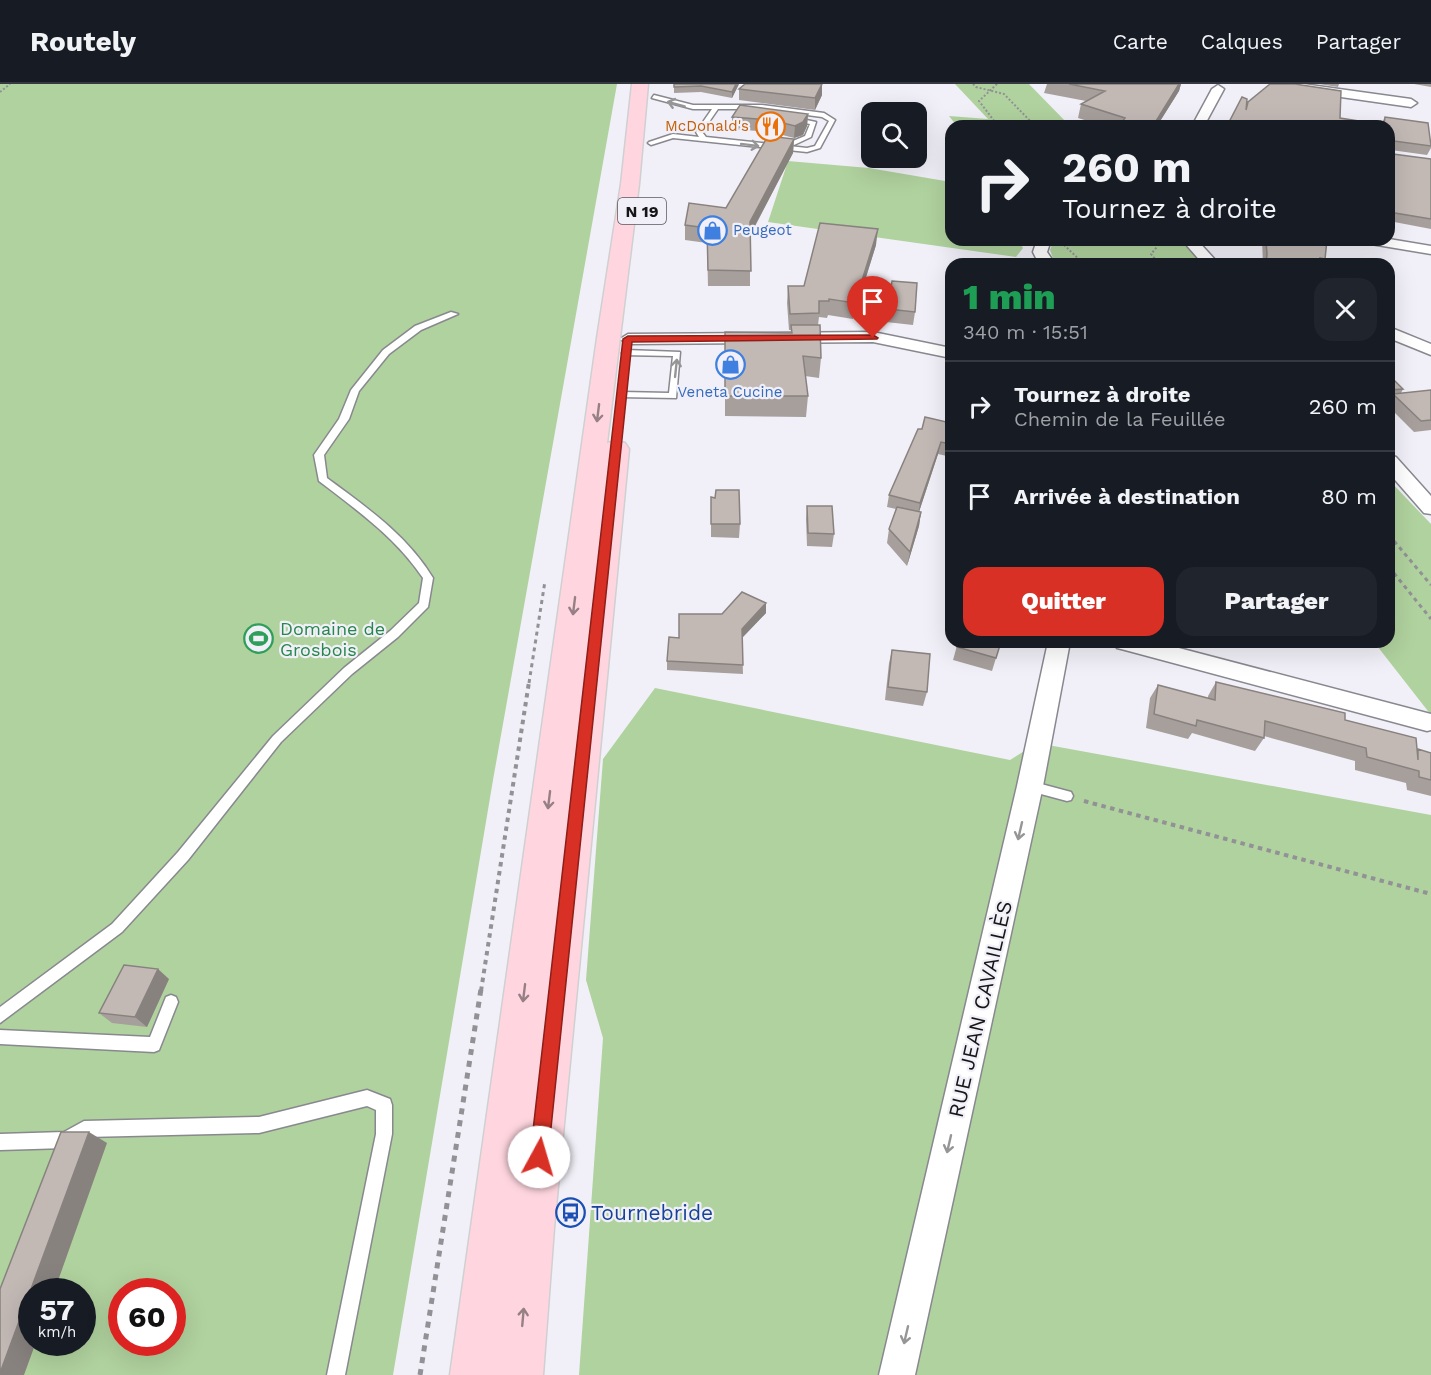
<!DOCTYPE html>
<html lang="fr">
<head>
<meta charset="utf-8">
<style>
	:root { --surface:#171b24; --page:#20242c; --text:#f1f3f6; --muted:#9ea1a6; --line:#363941; --accent:#d93025 }
	body { margin:0; font-family:"Work Sans",sans-serif; background:var(--page); color:var(--text); height:100vh; display:flex; flex-direction:column; font-size:22px; white-space:nowrap }
	* { box-sizing:border-box; margin:0 }
	p { font-size:20px; color:var(--muted) }
	.icon { flex:none; width:33px; height:33px; fill:none; stroke:currentColor; stroke-width:2; stroke-linecap:round; stroke-linejoin:round }
	.map { position:relative; flex:1; overflow:hidden }
	.panel { position:absolute; left:945px; top:174px; width:450px; height:390px; display:flex; flex-direction:column; background:var(--surface); border-radius:18px; box-shadow:0 6px 24px #0002 }
	.panel>* { flex:none }
	.banner { position:absolute; left:945px; top:36px; width:450px; height:126px; border-radius:18px; box-shadow:0 6px 24px #0002; background:#171b24; color:var(--text); overflow:hidden }
	.fabs { position:absolute; left:861px; top:18px; display:grid; gap:12px }
	.fabs a { display:grid; place-items:center; width:66px; height:66px; border-radius:12px; background:var(--surface); box-shadow:0 6px 24px #0002; font-size:30px }
	.speed { position:absolute; left:18px; top:1194px; display:flex; gap:12px; font-size:30px; font-weight:700; text-align:center }
	.speed>* { display:grid; place-content:center; width:78px; height:78px; border-radius:50%; background:var(--surface); box-shadow:0 6px 24px #0002; line-height:1 }
	.speed small { font-size:15px; font-weight:400 }
	.speed .limit { border:9px solid #d22; background:#fff; color:#111 }
	.pin { position:absolute; display:grid; place-items:center; width:51px; height:51px; color:#fff; margin:-62px -26px; border-radius:50% 50% 50% 0; rotate:-45deg; box-shadow:0 0 6px #0007 }
	.pin .icon { rotate:45deg }
	.me { position:absolute; width:66px; margin:-33px; rotate:6deg; stroke-linejoin:round; filter:drop-shadow(0 0 4px #0008) }
	.turn { display:flex; align-items:center; gap:21px; height:126px; padding:0 18px; font-size:27px }
	.turn .icon { width:78px; height:78px; stroke-width:2.5 }
	.turn b { display:block; font-size:42px; line-height:51px }
	.round { display:grid; place-items:center; flex:none; width:63px; height:63px; border-radius:18px; background:var(--page) }
	.overview { display:flex; align-items:center; justify-content:space-between; height:102px; padding:0 18px }
	h1 { font-size:36px; font-weight:800; line-height:45px; color:#1e9e55 }
	.button { display:flex; gap:12px; margin-top:auto; padding:12px 18px }
	.button a { flex:1; height:69px; border-radius:18px; background:var(--accent); color:#fff; font-size:24px; font-weight:800; line-height:69px; text-align:center }
	.button a+a { background:var(--page); color:var(--text) }
	ul { padding:0; list-style:none }
	li { display:flex; align-items:center; gap:18px; height:90px; padding:0 18px; border-top:2px solid var(--line) }
	li div { flex:1 }
	li b { display:block; font-size:22px }
	li em { font-style:normal }
	header { display:flex; align-items:center; gap:36px; box-sizing:border-box; height:84px; padding:0 30px; background:var(--surface); border-bottom:2px solid var(--line) }
	header strong { font-size:28px }
	nav { display:flex; gap:33px; margin-inline-start:auto; font-size:21px }
	.map>svg:first-child { display:block }
	.green { fill:#b0d29e; fill-rule:evenodd }
	.lines { fill:none; stroke-linecap:round; stroke-linejoin:round }
	.lane-casing { stroke:#88888f; stroke-width:3 }
	.street-casing { stroke:#88888f; stroke-width:3 }
	.primary-casing { stroke:#d0d0d1; stroke-width:3 }
	.path-far3 { stroke:#919196; stroke-width:2; stroke-dasharray:2 2; stroke-linecap:butt }
	.path-far2 { stroke:#919196; stroke-width:3; stroke-dasharray:4 4; stroke-linecap:butt }
	.path-far1 { stroke:#919196; stroke-width:4; stroke-dasharray:4.5 4.5; stroke-linecap:butt }
	.path { stroke:#919196; stroke-width:5; stroke-dasharray:6 6; stroke-linecap:butt }
	.lane { fill:#fff; fill-rule:evenodd }
	.street { fill:#fff; fill-rule:evenodd }
	.primary { fill:#ffd6e0; fill-rule:evenodd }
	.wall { fill:#a79f9c }
	.shaded-wall { fill:#88827f }
	.building { fill:#c2b9b5; stroke:#88827f; stroke-width:1.5 }
	.oneway { stroke:#969697 }
	.oneway2 { stroke:#968086 }
	.route { fill:#d93025; stroke:#8d1f18; stroke-width:1.5 }
	.labels { text-anchor:middle; dominant-baseline:central; stroke-width:4.5; stroke-linejoin:round; paint-order:stroke }
	.far-food-label { font-size:15px; fill:#c56008; stroke:#f1f0f8; text-anchor:end }
	.far-shop-label { font-size:15px; fill:#366cbe; stroke:#f1f0f8; text-anchor:start }
	.shield { fill:#f1f0f8; stroke:#58575b; stroke-width:1.5 }
	.shield-label { font-size:16px; font-weight:bold; fill:#161618 }
	.leisure-label { font-size:18px; fill:#27864d; stroke:#f1f0f8; text-anchor:start }
	.near-street-label { font-size:21px; fill:#161618; stroke:#f1f0f8 }
	.near-transit-label { font-size:21px; fill:#164399; stroke:#f1f0f8; text-anchor:start }
</style>
</head>
<body>
<header>
<strong>Routely</strong>
<nav><a>Carte</a><a>Calques</a><a>Partager</a></nav>
</header>
<div class="map">
<svg width="1431" height="1291" viewBox="0 0 1431 1291">
	<rect width="100%" height="100%" fill="#f1f0f8"/>
	<!-- green -->
	<path class="green" d="M0 0H617L493 696 393 1291H0ZM32 1208H82V1258H32ZM122 1208H172V1258H122Z
		M955 0H1029L1070 42H957L949 32 988 35Z
		M788 77 869 84 951 98V156H1018L1023 164 1016 173 768 138Z
		M1054 156H1180L1202 180H1055L1050 166Z
		M1389 396 1431 440V631L1374 558H1389Z
		M655 604 1010 676 1037 659 1431 731V1291H579L603 954 586 896 603 675Z"/>
	<g class="lines">
		<defs>
			<path id="lane" d="M654 11 693 21H762L824 29 835 36 820 64 807 68 673 54 651 61 648 59 649 58 673 50 699 53 696 48 712 25H693L652 14ZM718 25H762L822 33 829 37 815 62 807 64 706 53 702 48Z
				M797 34 816 38 811 53 794 61 780 60V58L793 57 805 52 810 40 795 37 794 36Z
				M451 228 458 230 421 246 389 270 359 307 349 335 324 371 327 394C366 423 407 451 433 494L428 523 398 553 352 590 281 658 188 776 122 848 0 939V923L112 840 178 768 273 652 344 584 390 547 419 519 423 494C396 454 357 426 319 397L314 371 339 335 351 306 383 266 415 242Z
				M626 266 680 268 676 314 619 313 618 311 622 308 669 309 673 272 623 271 622 269Z
				M1030 697 1071 708 1073 712 1071 716 1067 717 1026 706 1024 702 1026 698Z
				M171 911 176 913 178 918 159 966 154 968 0 960V946L150 953 166 913Z
				M367 1006 390 1015 392 1021V1050L345 1291H327L376 1050V1026L367 1022 259 1049 86 1053 66 1064 0 1066V1050L64 1048 84 1037 259 1033Z"/>
			<path id="street" d="M1272 0H1303L1411 15 1417 19 1411 23 1278 4Z
				M1218 1 1224 5 1204 42H1192L1212 5Z
				M1389 155 1431 162V170L1371 160 1364 156Z
				M1037 156H1051L1047 168 1055 180H1039L1033 168Z
				M1182 156H1197L1219 180H1203Z
				M1389 243 1431 260V271L1389 254Z
				M873 248 951 264V274L873 258 628 260 620 255 628 250Z
				M1389 371 1396 373 1431 412V430L1424 429 1389 389Z
				M1048 558H1070L1043 702 915 1291H879L1017 702Z
				M1114 558H1156L1427 629 1431 630V646L1427 647 1125 566 1117 564Z"/>
			<path id="primary" d="M632 0H648L639 100 607 359 616 357 625 359 629 365 554 1144 543 1291H450L597 254 621 100Z"/>
		</defs>
		<!-- lane casing -->
		<use href="#lane" class="lane-casing"/>
		<!-- street casing -->
		<use href="#street" class="street-casing"/>
		<!-- primary casing -->
		<use href="#primary" class="primary-casing"/>
		<!-- path-far3 -->
		<path class="path-far3" d="M973 0 976 3 1004 10 1035 42
			M997 0 979 17 998 42
			M0 8 10 0
			M1156 156 1157 163 1151 170 1159 180
			M1063 159 1074 156
			M1064 161 1084 180"/>
		<!-- path-far2 -->
		<path class="path-far2" d="M1389 451 1431 501
			M1389 483 1431 535
			M529 599 545 497"/>
		<!-- path-far1 -->
		<path class="path-far1" d="M1084 717 1431 810
			M481 907 529 598"/>
		<!-- path -->
		<path class="path" d="M420 1291 481 905"/>
		<!-- lane -->
		<use href="#lane" class="lane"/>
		<!-- street -->
		<use href="#street" class="street"/>
		<!-- primary -->
		<use href="#primary" class="primary"/>
	</g>
	<!-- wall -->
	<path class="wall" d="M674 0H739L732 14 701 8 674 9Z
		M1047 0H1181L1179 7 1157 42H1104L1078 34 1081 20 1086 17 1044 9Z
		M1319 0H1339L1338 3Z
		M1414 0H1431V3Z
		M739 5 822 11 815 26 739 16Z
		M1248 18 1340 34 1381 40 1385 33 1431 58V64L1427 71 1391 66 1393 70 1431 75V145L1389 137V42L1246 22Z
		M808 30 807 42 803 51 794 54 771 48 732 45V33Z
		M794 55 793 69 750 152V202H708L707 159 685 156V141L726 124Z
		M1262 156H1327L1325 175 1323 180H1263Z
		M876 161 853 235 828 231 827 234 819 233 818 241 821 274 819 294 805 292 808 312 806 333 725 332V248L790 249 791 246H789L787 219 788 202H804Z
		M892 197 915 228 913 241 886 238Z
		M1389 291 1403 305 1401 309 1431 306V346L1414 348 1389 323Z
		M951 339V373L938 370 919 428H921L919 442 907 482 887 459 889 445 896 425 887 423 889 411 922 345Z
		M711 413 740 440 739 454 711 453Z
		M807 422 834 450 832 463 807 462 806 435Z
		M766 519V529L742 554 743 590 667 586V577L679 554 722 530Z
		M958 558 996 574 992 587 953 576Z
		M892 566 927 608 923 622 885 616 889 579Z
		M1216 598 1345 636 1417 666 1431 669V712L1407 706 1406 699 1355 686V677L1264 652V654L1255 667 1192 649 1188 655 1146 644 1150 614 1158 601 1208 614V612Z
		M169 895 147 943 112 939 99 929Z"/>
	<!-- shaded-wall -->
	<path class="shaded-wall" d="M736 0H739L732 14V8Z
		M822 0V11L815 26V14Z
		M1179 0H1181L1179 7 1157 42H1153Z
		M808 30 807 42 803 51 794 54 795 42Z
		M794 55 793 69 749 153 750 138Z
		M878 145 876 161 853 235 855 219Z
		M941 358 938 370 918 431 920 419Z
		M921 428 919 442 907 482 910 468Z
		M766 519V529L742 554V545Z
		M158 885 169 895 147 943 135 933Z
		M89 1048 107 1059 54 1208H32V1258H36L24 1291H0V1289Z"/>
	<!-- building -->
	<path class="building" d="M674 0H736L732 8 701 2 674 3Z
		M745 0H822L815 14 739 5Z
		M1069 0H1179L1153 42H1119L1125 34 1081 20 1105 7Z
		M1270 0H1295L1341 7 1340 34 1384 41 1385 33 1428 39 1431 62 1394 57 1391 59V67L1393 70 1431 75V135L1389 128V42H1227L1242 13 1247 15 1246 26 1248 18Z
		M740 21 808 30 803 38 795 42 771 36 732 33Z
		M768 52 794 55 750 138 751 187 708 186 707 144 685 141 689 119 726 124Z
		M820 139 878 145 855 219 829 215V217H819V229L790 230 788 202H804Z
		M1266 156H1327L1325 175 1320 174V180H1266L1267 170Z
		M892 197 917 199 915 228 888 225Z
		M791 241H820L821 274 803 272 808 312H725V248L792 249Z
		M1389 291 1403 305 1389 306Z
		M1431 306V336L1421 337 1393 310Z
		M925 333 951 339V360L941 358 920 419 889 411 918 345H922Z
		M716 406H739L740 440H711V413L715 414Z
		M807 422H832L834 450 808 449Z
		M897 423 921 428 910 468 889 445Z
		M742 508 766 519 742 545 743 581 667 577 669 553 679 554V530H722Z
		M958 558H1001L996 574 957 563Z
		M892 566 930 570 927 608 888 603Z
		M1216 598 1345 629V636L1416 654 1418 676V665L1431 669V696L1419 693V687L1367 673 1366 664 1265 637 1264 654 1197 636 1196 642 1154 630 1158 601 1215 616Z
		M124 881 158 885 135 933 99 929Z
		M61 1048H89L0 1289V1205Z"/>
	<!-- one-way arrows -->
	<defs><path id="oneway-shaft" d="M-6 0H5M1.5-3L5.5 0L1.5 3" fill="none" stroke-width="1.6" stroke-linecap="round" stroke-linejoin="round" transform="scale(1.5)"/></defs>
	<g class="oneway">
		<use href="#oneway-shaft" transform="translate(676 20) rotate(-165)"/>
		<use href="#oneway-shaft" transform="translate(750 61) rotate(7)"/>
		<use href="#oneway-shaft" transform="translate(676 284) rotate(-84)"/>
		<use href="#oneway-shaft" transform="translate(1020 747) rotate(103)"/>
		<use href="#oneway-shaft" transform="translate(949 1060) rotate(103)"/>
		<use href="#oneway-shaft" transform="translate(906 1251) rotate(103)"/>
	</g>
	<g class="oneway2">
		<use href="#oneway-shaft" transform="translate(598 329) rotate(97)"/>
		<use href="#oneway-shaft" transform="translate(574 522) rotate(97)"/>
		<use href="#oneway-shaft" transform="translate(549 716) rotate(97)"/>
		<use href="#oneway-shaft" transform="translate(524 909) rotate(97)"/>
		<use href="#oneway-shaft" transform="translate(523 1233) rotate(-85)"/>
	</g>
	<!-- route -->
	<path class="route" d="M873 251 878 254 877 255 632 258 548 1073 545 1079 539 1082 532 1079 530 1073 623 255 628 252Z"/>
	<!-- icons -->
	<defs>
		<symbol id="restaurant-ring" viewBox="-11 -11 22 22"><circle r="9.5" fill="#f1f0f8" stroke="#e8710a" stroke-width="1.5"/><path d="M-5-6h1v4h1v-4h1v4h1v-4h1v5L-1.5 .5V6h-2V.5L-5-1ZM5-6V6H3V1.5H1.5Q1.5-4 5-6Z" fill="#e8710a"/></symbol>
		<symbol id="shop-ring" viewBox="-11 -11 22 22"><circle r="9.5" fill="#f1f0f8" stroke="#3f7fe0" stroke-width="1.5"/><path d="M-5-2.5h2.3a2.7 3.5 0 0 1 5.4 0H5L5.5 6h-11ZM-1.5-2.5h3a1.5 2.3 0 0 0-3 0Z" fill="#3f7fe0"/></symbol>
		<symbol id="stadium-ring" viewBox="-11 -11 22 22"><circle r="9.5" fill="#f1f0f8" stroke="#2e9e5b" stroke-width="1.5"/><path d="M0-5a6.5 5 0 1 0 0 10a6.5 5 0 1 0 0-10ZM-3.5-1.8h7v3.6h-7Z" fill="#2e9e5b"/></symbol>
		<symbol id="bus-ring" viewBox="-11 -11 22 22"><circle r="9.5" fill="#f1f0f8" stroke="#1a4fb4" stroke-width="1.5"/><path d="M-5-6H5V4H4V6H2V4H-2V6H-4V4H-5ZM-3.5-4V0h7V-4ZM-3.5 1.2v1.5H-2V1.2ZM2 1.2v1.5H3.5V1.2Z" fill="#1a4fb4"/></symbol>
	</defs>
	<g fill-rule="evenodd">
		<use href="#restaurant-ring" x="754" y="26" width="33" height="33"/>
		<use href="#shop-ring" x="696" y="130" width="33" height="33"/>
		<use href="#shop-ring" x="714" y="264" width="33" height="33"/>
		<use href="#stadium-ring" x="242" y="538" width="33" height="33"/>
		<use href="#bus-ring" x="554" y="1112" width="33" height="33"/>
	</g>
	<g class="labels">
		<!-- far-food labels -->
		<g class="far-food-label">
			<text x="749" y="42">McDonald's</text>
		</g>
		<!-- far-shop labels -->
		<g class="far-shop-label">
			<text x="733" y="146">Peugeot</text>
			<text x="730" y="308" text-anchor="middle">Veneta Cucine</text>
		</g>
		<!-- shield labels -->
		<rect class="shield" x="618" y="114" width="48" height="26" rx="4.5"/>
		<g class="shield-label">
			<text x="642" y="127">N 19</text>
		</g>
		<!-- leisure labels -->
		<g class="leisure-label">
			<text x="280" y="544">Domaine de<tspan x="280" dy="21">Grosbois</tspan></text>
		</g>
		<!-- near-street labels -->
		<g class="near-street-label">
			<text transform="translate(980 925) rotate(-77)">RUE JEAN CAVAILLÈS</text>
		</g>
		<!-- near-transit labels -->
		<g class="near-transit-label">
			<text x="591" y="1128">Tournebride</text>
		</g>
	</g>
</svg>
<div class="fabs">
<a><svg class="icon" aria-label="search" viewBox="0 0 24 24"><circle cx="10" cy="10" r="6"/><path d="M15 15l6 6"/></svg></a>
</div>
<div class="speed"><div>57<small>km/h</small></div><div class="limit">60</div></div>
<div class="pin" style="left:873px;top:254px;background:#d93025"><svg class="icon" aria-label="arrive" viewBox="0 0 24 24"><path d="M6 21V4h12l-3 4 3 4H6"/></svg></div>
<svg class="me" style="left:539px;top:1073px" viewBox="-20 -20 40 40"><circle r="19" fill="#fff"/><path d="M0-13L10 11 0 6-10 11z" fill="#d93025"/></svg>
<div class="banner">
<div class="turn"><svg class="icon" aria-label="right" viewBox="0 0 24 24"><path d="M7 20v-9h11M14 6l5 5-5 5"/></svg><div><b>260 m</b>Tournez à droite</div></div>
</div>
<section class="panel">
<div class="overview"><div><h1>1 min</h1><p>340 m · 15:51</p></div><a class="round"><svg class="icon" aria-label="close" viewBox="0 0 24 24"><path d="M6 6l12 12M18 6L6 18"/></svg></a></div>
<ul>
<li><svg class="icon" aria-label="right" viewBox="0 0 24 24"><path d="M7 20v-9h11M14 6l5 5-5 5"/></svg><div><b>Tournez à droite</b><p>Chemin de la Feuillée</p></div><em>260 m</em></li>
<li><svg class="icon" aria-label="arrive" viewBox="0 0 24 24"><path d="M6 21V4h12l-3 4 3 4H6"/></svg><div><b>Arrivée à destination</b></div><em>80 m</em></li>
</ul>
<div class="button"><a>Quitter</a><a>Partager</a></div>
</section>
</div>
</body>
</html>
